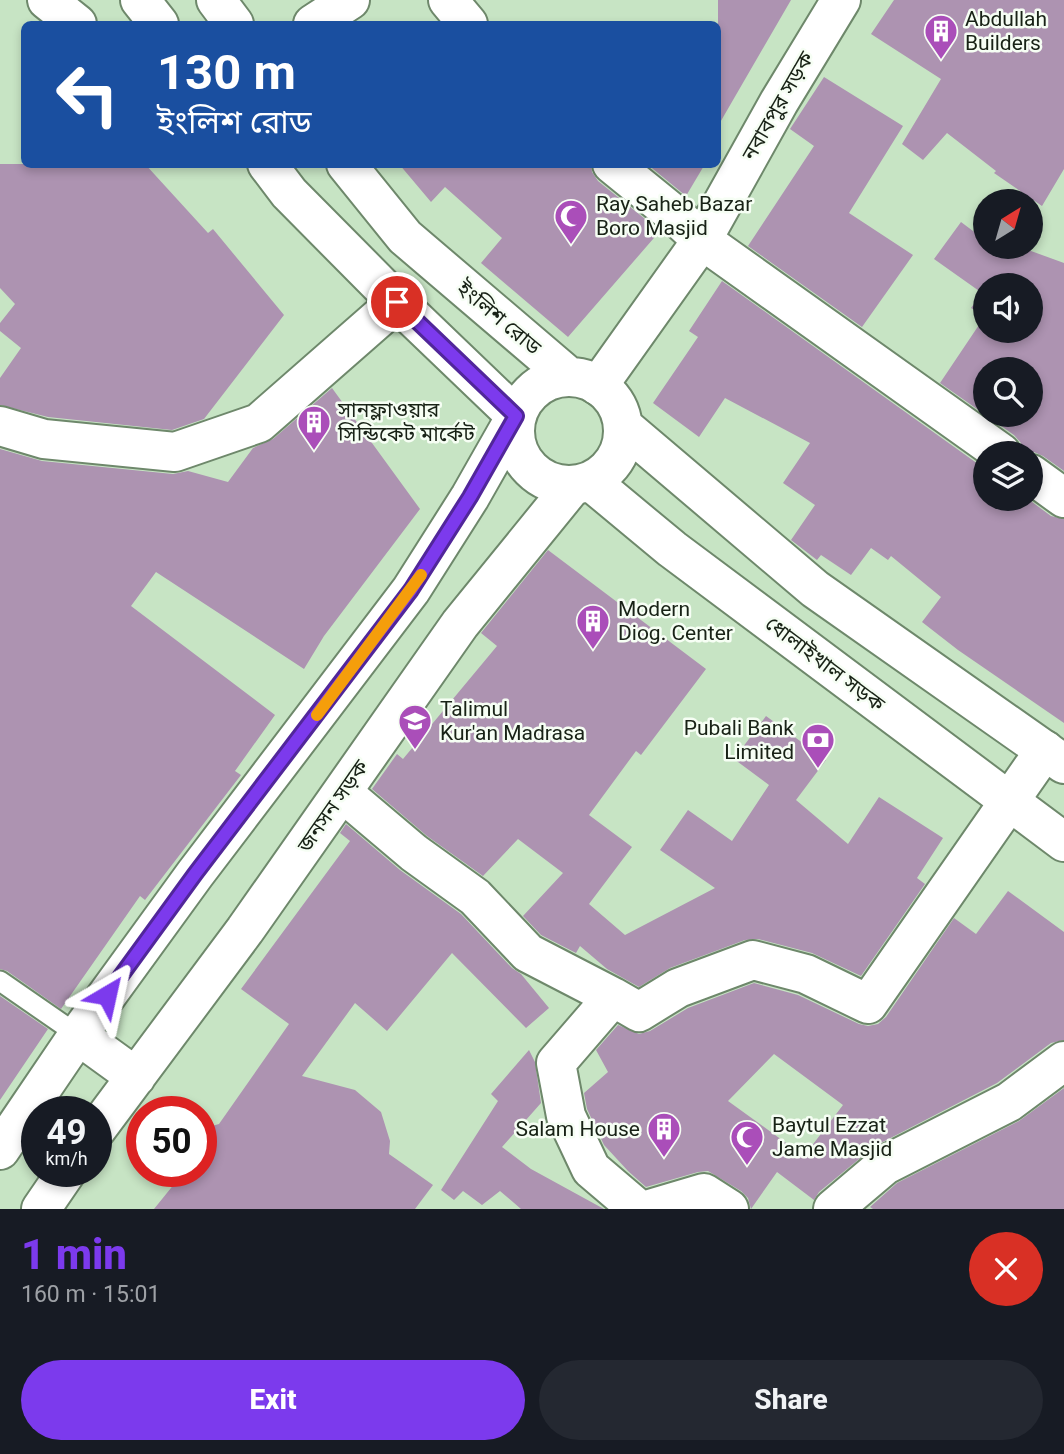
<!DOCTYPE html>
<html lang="en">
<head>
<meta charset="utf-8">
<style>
	:root { --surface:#171b24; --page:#242831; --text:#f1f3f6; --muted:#9ea1a6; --accent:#7c3aed }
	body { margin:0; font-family:Roboto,"Noto Sans Bengali",sans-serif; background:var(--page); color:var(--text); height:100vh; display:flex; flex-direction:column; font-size:26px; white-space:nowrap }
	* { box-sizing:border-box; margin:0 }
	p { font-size:23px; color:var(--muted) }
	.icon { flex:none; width:38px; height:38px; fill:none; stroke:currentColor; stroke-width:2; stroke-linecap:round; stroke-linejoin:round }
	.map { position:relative; height:1209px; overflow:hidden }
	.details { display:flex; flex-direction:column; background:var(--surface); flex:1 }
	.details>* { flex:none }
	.top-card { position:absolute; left:21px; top:21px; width:700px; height:147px; border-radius:10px; box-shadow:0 4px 10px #0003; background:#1a4fa0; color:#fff; overflow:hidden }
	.needle { width:46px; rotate:37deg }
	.fabs { position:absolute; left:973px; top:189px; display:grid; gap:14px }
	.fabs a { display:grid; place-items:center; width:70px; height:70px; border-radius:50%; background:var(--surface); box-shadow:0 4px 10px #0003; font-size:35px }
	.speed { position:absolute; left:21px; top:1096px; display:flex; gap:14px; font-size:35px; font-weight:700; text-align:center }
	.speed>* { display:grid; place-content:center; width:91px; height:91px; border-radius:50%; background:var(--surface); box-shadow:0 4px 10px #0003; line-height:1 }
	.speed small { font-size:18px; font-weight:400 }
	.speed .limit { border:10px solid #d22; background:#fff; color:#111 }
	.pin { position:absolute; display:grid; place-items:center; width:60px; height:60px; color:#fff; margin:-30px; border:4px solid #fff; border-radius:50%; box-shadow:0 2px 7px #0007 }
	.me { position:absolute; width:77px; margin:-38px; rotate:36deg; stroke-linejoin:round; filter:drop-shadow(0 0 5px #0008) }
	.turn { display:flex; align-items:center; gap:24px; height:147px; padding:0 21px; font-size:32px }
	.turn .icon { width:91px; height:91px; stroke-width:2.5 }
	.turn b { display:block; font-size:49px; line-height:60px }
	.round { display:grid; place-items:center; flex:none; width:74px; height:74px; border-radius:37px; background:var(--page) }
	.summary { display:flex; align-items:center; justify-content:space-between; height:119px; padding:0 21px }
	h1 { font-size:42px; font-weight:800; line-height:52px; color:var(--accent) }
	.primary-button { display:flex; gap:14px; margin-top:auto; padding:14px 21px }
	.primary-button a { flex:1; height:80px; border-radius:42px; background:var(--accent); color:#fff; font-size:28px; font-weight:800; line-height:80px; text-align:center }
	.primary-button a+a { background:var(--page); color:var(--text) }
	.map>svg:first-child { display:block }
	.building { fill:#ad93b1; fill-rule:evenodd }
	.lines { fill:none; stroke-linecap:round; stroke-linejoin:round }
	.lane-casing { stroke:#6e886b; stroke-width:23 }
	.street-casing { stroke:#6e886b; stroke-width:42 }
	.secondary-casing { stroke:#6e886b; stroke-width:42 }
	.primary-casing { stroke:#6e886b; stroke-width:42 }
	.lane { stroke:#fff; stroke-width:19 }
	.street { stroke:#fff; stroke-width:38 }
	.secondary { stroke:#fff; stroke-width:38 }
	.primary { stroke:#fff; stroke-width:38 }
	.route-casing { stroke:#51269a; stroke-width:18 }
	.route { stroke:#7c3aed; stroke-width:12 }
	.slow { stroke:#f59e0b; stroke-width:12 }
	.labels { text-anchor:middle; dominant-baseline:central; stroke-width:5; stroke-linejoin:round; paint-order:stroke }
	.poi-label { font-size:21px; fill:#182216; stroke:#f6fef4; text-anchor:start }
	.street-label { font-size:21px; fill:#182216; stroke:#f6fef4 }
</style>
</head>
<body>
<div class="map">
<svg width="1064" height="1209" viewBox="0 0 1064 1209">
	<rect width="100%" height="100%" fill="#c7e4c4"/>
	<!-- building -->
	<path class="building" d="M718 0H791L718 126Z
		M894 0H1064V169L1042 206 994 173 996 171 947 133 923 160 902 144 941 79 871 34Z
		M824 77 903 126 849 213 913 255 862 327 748 246 814 146 790 129Z
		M0 164H145L208 233 213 229 284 315 204 419 172 430 48 417 0 405V378L21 348 0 331V323L15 304 0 288Z
		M399 164H591L592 172 598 181 660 231 568 337 481 263 502 238 445 187 431 202Z
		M647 164H705L686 196Z
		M961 222 985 240V247H1020L1064 263V471L1043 456 1034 452 1023 453 1021 443 1014 435 940 383 985 316 971 308 982 293 934 259ZM985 285H1031V331H985ZM985 369H1031V415H985Z
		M722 281 985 469V499H1028L1051 516 1064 519V723L958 650 922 622 941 597 891 556 888 560 871 548 851 575 821 555 817 560 791 540 815 505 783 483 810 443 725 398 699 437 653 403 698 337 689 331Z
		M332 388 420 509 324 636 304 669 156 572 131 606 275 715 235 771 241 775 145 900 140 896 61 1009 7 971 0 969V449L42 461 173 474 188 471 228 482 253 448 273 439Z
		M548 550 706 669 641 755 636 751 589 815 632 847 589 904 625 935 715 888 660 850 688 810 732 841 769 785 734 759 766 716 826 760 796 800 848 844 879 797 943 838 917 878 925 884 861 976 812 953 758 939 745 940 670 968 639 987 607 969 580 946 576 953 541 935 523 916 563 873 518 839 483 876 427 836 372 789 397 754 403 759 497 646 481 633Z
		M346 824 400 870 461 914 512 968 521 974 549 1008 526 1028 452 953 387 1031 355 1003 302 1076 355 1090 381 1112 390 1141 389 1154 433 1185 415 1209H154L175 1183 177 1171H201V1129L219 1124 289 1024 241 989 350 841 340 833Z
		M1008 891 1064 932V1040L1051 1043 997 1083 875 1146 819 1192 814 1200 777 1172 751 1209 748 1198 741 1191 708 1171 698 1172 646 1187 628 1171 604 1145 587 1109 584 1093 608 1072 596 1050 618 1025 639 1034 650 1031 688 1008 754 983 798 995 859 1024 868 1026 878 1024 886 1017 954 918 976 934ZM774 1054 843 1105 804 1156 728 1101Z
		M0 996 48 1029 0 1100Z
		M529 1050 535 1062 541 1103 502 1147 531 1169 604 1209H521L500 1191 482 1205 463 1191 454 1200 441 1190 498 1101 491 1094Z
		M1064 1088V1209H873L870 1207 897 1183 1019 1121Z"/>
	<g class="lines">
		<defs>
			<path id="lane" d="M0 981 78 1035"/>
			<path id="street" d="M47 0 77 24
				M448 0 468 24
				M313 24 350 0
				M612 164 676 216 702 240 1001 453
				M0 426 44 439 175 452 259 423 397 302
				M1031 474 1064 498
				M343 793 414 853 475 897 528 953 613 997 556 1063 566 1116 591 1169 638 1209
				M613 997 639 1012 678 988 753 960 806 974 868 1004 1045 750
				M650 1209 704 1193 729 1209
				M833 1209 885 1165 1009 1102 1064 1061"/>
			<path id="secondary" d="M598 386 702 240 779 102 841 0
				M78 1035 136 1077
				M96 1130 245 930 460 624 573 485
				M0 1150 78 1035 195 874 411 590 470 497 516 416
				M41 1209 67 1171"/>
			<path id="primary" d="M140 0 159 24
				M216 0 234 24
				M267 164 289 193 397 302 516 416
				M346 164 405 237 568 376
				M515 431a54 54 0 1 1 108 0a54 54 0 1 1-108 0Z
				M623 426 815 589 1064 764
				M590 481 672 549 1064 842"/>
		</defs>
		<!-- lane casing -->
		<use href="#lane" class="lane-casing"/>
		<!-- street casing -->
		<use href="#street" class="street-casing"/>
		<!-- secondary casing -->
		<use href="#secondary" class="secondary-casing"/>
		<!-- primary casing -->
		<use href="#primary" class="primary-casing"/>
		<!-- lane -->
		<use href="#lane" class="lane"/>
		<!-- street -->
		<use href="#street" class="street"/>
		<!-- secondary -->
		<use href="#secondary" class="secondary"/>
		<!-- primary -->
		<use href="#primary" class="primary"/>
	</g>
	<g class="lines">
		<defs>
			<path id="route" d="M107 995 195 874 411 590 470 497 516 416 397 302"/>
		</defs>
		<!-- route casing -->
		<use href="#route" class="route-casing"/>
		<!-- route -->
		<use href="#route" class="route"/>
		<!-- slow -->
		<path class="slow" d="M317 715 421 575"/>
	</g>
	<!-- icons -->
	<defs>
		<symbol id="building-pin" viewBox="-11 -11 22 30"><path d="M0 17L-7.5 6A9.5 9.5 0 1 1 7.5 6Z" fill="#aa4eb9" stroke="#f6fef4"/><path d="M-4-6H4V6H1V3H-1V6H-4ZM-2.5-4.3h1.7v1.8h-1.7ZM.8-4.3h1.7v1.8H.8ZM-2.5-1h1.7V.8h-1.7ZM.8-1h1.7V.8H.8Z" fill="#fff"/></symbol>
		<symbol id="mosque-pin" viewBox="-11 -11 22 30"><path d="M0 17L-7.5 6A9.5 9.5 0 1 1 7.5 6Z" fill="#aa4eb9" stroke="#f6fef4"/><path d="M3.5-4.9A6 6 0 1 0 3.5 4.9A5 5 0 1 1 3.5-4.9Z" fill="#fff"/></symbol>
		<symbol id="school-pin" viewBox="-11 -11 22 30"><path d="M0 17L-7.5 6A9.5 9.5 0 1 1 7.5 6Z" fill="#aa4eb9" stroke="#f6fef4"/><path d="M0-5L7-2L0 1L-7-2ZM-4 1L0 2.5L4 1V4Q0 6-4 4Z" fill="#fff"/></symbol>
		<symbol id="bank-pin" viewBox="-11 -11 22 30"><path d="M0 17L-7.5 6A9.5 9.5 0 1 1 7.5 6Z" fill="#aa4eb9" stroke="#f6fef4"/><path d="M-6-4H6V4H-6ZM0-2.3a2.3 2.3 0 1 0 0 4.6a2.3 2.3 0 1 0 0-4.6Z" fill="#fff"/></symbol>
	</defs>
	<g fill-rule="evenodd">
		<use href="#building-pin" x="922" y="12" width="38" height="52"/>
		<use href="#mosque-pin" x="552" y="197" width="38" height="52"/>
		<use href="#building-pin" x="295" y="403" width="38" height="52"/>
		<use href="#building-pin" x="574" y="602" width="38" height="52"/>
		<use href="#school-pin" x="396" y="702" width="38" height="52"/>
		<use href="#bank-pin" x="799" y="721" width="38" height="52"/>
		<use href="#building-pin" x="645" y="1110" width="38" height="52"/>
		<use href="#mosque-pin" x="728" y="1118" width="38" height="52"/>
	</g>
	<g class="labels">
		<!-- poi labels -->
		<g class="poi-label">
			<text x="965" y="19">Abdullah<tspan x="965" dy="24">Builders</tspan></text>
			<text x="596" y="204">Ray Saheb Bazar<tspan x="596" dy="24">Boro Masjid</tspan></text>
			<text x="338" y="410">সানফ্লাওয়ার<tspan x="338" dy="24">সিন্ডিকেট মার্কেট</tspan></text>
			<text x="618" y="609">Modern<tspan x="618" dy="24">Diog. Center</tspan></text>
			<text x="440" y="709">Talimul<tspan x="440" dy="24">Kur'an Madrasa</tspan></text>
			<text x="794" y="728" text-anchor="end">Pubali Bank<tspan x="794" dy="24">Limited</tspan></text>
			<text x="772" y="1125">Baytul Ezzat<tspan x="772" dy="24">Jame Masjid</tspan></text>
			<text x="640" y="1129" text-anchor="end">Salam House</text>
		</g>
		<!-- street labels -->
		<g class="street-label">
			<text transform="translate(778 106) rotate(-60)">নবাবপুর সড়ক</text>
			<text transform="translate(499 318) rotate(40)">ইংলিশ রোড</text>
			<text transform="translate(825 664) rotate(37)">ধোলাইখাল সড়ক</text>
			<text transform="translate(333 806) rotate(-55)">জনসন সড়ক</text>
		</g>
	</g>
</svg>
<div class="fabs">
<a><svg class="needle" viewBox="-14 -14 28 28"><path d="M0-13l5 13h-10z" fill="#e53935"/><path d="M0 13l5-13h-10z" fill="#9ea1a6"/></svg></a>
<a><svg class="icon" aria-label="sound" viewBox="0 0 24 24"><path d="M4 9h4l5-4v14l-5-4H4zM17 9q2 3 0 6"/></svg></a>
<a><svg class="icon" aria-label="search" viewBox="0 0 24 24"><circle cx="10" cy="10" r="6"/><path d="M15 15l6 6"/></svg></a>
<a><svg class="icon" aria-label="layers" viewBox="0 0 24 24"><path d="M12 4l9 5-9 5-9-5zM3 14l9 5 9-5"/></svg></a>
</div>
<div class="speed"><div>49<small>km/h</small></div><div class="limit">50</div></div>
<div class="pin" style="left:397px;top:302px;background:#d93025"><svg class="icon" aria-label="arrive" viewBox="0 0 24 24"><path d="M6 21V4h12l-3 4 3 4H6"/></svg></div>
<svg class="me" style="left:107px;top:995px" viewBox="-20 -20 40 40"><path d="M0-17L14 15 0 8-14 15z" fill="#7c3aed" stroke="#fff" stroke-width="4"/></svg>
<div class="top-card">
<div class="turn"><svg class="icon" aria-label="left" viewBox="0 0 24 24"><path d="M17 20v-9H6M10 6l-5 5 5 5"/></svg><div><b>130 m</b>ইংলিশ রোড</div></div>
</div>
</div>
<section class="details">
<div class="summary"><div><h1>1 min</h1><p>160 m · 15:01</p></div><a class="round" style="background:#d93025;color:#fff"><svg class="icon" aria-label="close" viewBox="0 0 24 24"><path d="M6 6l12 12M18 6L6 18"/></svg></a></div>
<div class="primary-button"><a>Exit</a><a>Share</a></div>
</section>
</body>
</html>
